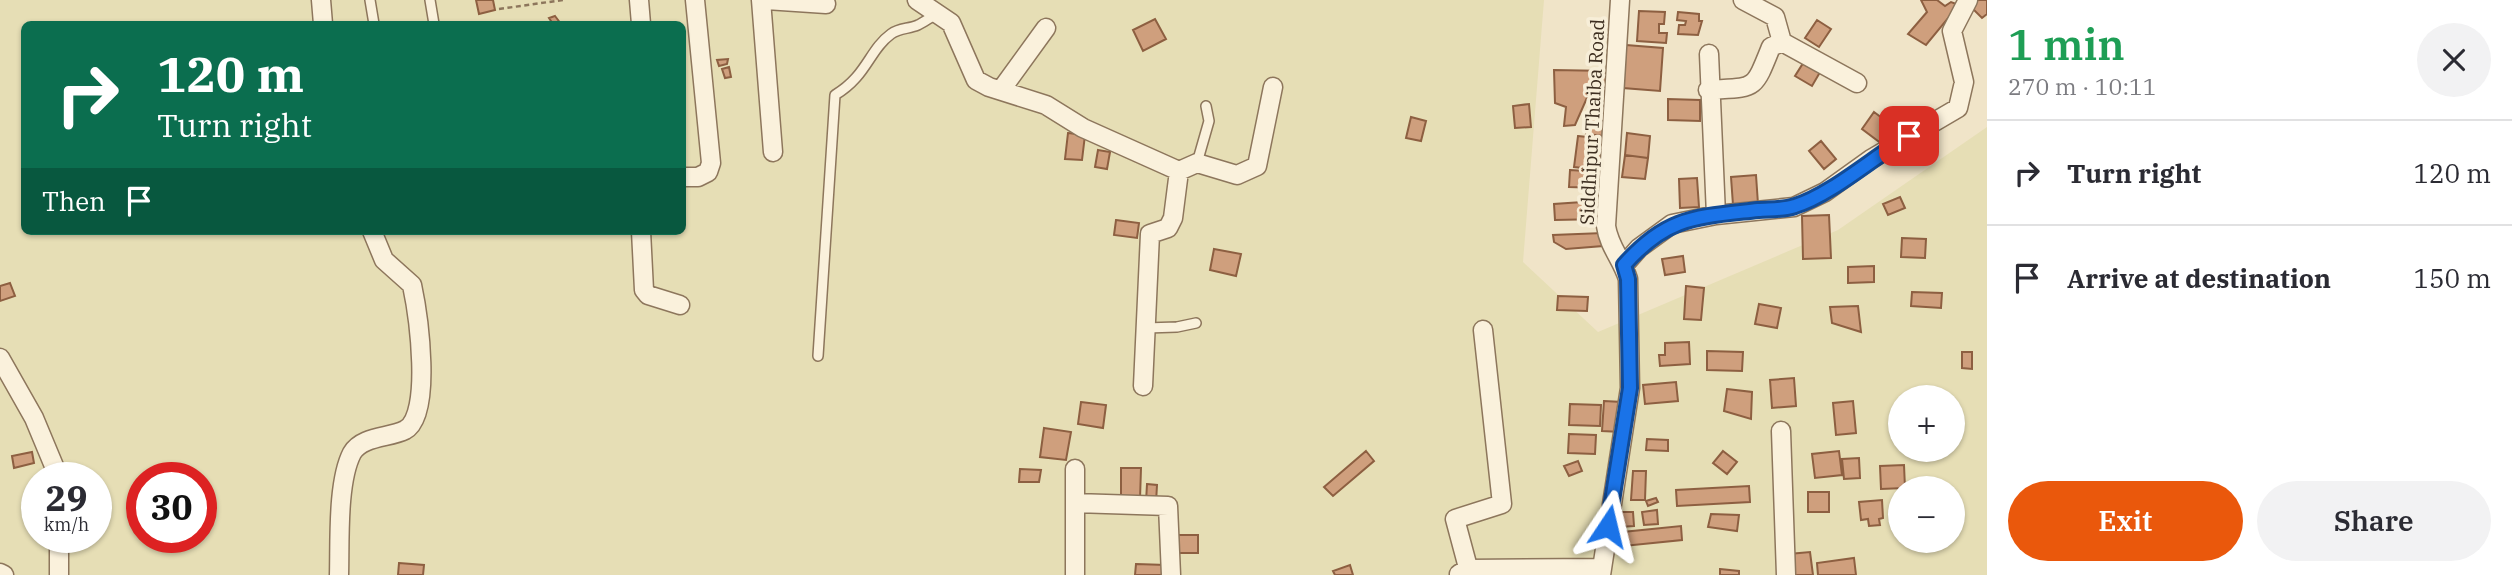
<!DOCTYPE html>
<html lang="en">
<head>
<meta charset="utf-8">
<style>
	:root { --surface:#fff; --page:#f2f2f3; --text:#2b2b33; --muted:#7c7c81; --line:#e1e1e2; --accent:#ea580c }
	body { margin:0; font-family:"IBM Plex Serif",serif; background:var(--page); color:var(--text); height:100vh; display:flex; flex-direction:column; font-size:26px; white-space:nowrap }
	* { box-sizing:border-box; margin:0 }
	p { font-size:23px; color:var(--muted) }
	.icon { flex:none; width:38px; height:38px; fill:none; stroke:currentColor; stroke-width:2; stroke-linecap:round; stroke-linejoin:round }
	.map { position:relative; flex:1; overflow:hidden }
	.sheet { display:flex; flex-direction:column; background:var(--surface); width:525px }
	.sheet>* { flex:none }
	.guide { position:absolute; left:21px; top:21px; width:665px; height:214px; border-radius:10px; box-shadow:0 2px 5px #0004; background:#0b6e4f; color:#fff; overflow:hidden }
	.controls { position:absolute; left:1888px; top:385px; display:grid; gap:14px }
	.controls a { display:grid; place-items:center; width:77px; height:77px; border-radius:50%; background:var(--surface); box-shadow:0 2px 5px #0004; font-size:35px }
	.speed { position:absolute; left:21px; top:462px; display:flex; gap:14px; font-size:35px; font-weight:700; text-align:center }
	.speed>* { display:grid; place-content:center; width:91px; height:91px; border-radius:50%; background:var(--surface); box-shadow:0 2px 5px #0004; line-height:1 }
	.speed small { font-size:18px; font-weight:400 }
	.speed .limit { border:10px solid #d22; background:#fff; color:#111 }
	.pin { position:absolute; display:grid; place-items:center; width:60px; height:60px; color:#fff; margin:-30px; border-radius:14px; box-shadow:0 4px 10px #0006 }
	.me { position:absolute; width:77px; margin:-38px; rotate:10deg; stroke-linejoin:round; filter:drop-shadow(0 0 5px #0008) }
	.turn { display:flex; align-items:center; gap:24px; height:147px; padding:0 21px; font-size:32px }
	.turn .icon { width:91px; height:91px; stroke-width:2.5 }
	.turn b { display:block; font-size:49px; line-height:60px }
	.then { display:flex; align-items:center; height:66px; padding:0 21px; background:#0003; gap:14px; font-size:26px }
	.round { display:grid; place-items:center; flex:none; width:74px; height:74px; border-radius:37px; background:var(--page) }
	.headline { display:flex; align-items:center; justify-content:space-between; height:119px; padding:0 21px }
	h1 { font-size:42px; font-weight:600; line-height:52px; color:#1e9e55 }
	.primary-button { display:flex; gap:14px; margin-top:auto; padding:14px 21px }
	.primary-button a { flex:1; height:80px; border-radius:42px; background:var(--accent); color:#fff; font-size:28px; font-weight:600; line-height:80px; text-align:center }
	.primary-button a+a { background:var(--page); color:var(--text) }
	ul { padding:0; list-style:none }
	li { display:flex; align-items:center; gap:21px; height:105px; padding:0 21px; border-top:2px solid var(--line) }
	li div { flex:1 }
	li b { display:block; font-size:26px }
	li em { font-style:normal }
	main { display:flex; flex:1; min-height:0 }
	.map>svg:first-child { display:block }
	.farmland { fill:#e6deb5; fill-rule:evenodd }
	.building { fill:#cf9f7d; stroke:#8d5f41; stroke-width:2 }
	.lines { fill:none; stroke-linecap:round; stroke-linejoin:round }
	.service-casing { stroke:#8d765c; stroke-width:12 }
	.minor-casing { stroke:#8d765c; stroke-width:21 }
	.path { stroke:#8d765c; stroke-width:2.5; stroke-dasharray:5 3.5; stroke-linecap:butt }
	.service { stroke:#faf1dc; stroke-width:9 }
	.minor { stroke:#faf1dc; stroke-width:18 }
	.route-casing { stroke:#114b97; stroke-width:18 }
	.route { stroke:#1a73e8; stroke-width:12 }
	.labels { text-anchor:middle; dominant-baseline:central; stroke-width:7; stroke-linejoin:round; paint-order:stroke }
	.street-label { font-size:19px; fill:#3d2e20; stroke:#f7eed8 }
</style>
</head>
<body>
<main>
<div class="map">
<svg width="1987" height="575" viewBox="0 0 1987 575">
	<rect width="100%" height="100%" fill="#f0e4c8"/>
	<!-- farmland -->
	<path class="farmland" d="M0 0H1544L1523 262 1598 332 1838 230 1987 127V575H0ZM24 24H682V231H24ZM1900 397H1953V450H1900ZM37 478H96V537H37ZM142 478H201V537H142ZM1900 488H1953V541H1900Z"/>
	<!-- building -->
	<path class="building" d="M476 0H493L495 10 479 14Z
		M1921 0H1937L1945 6 1951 2 1959 5 1926 45 1908 34 1927 12Z
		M1976 0H1987V14L1982 18 1970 6Z
		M1639 11 1665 12 1664 24H1659V33H1667L1666 43 1637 41Z
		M1678 12 1699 14V21H1702L1698 35 1678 34 1679 25H1685L1686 21 1677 20Z
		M555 16 561 24H553L549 18Z
		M1155 19 1166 39 1143 51 1133 30Z
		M1817 20 1831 29 1819 47 1805 38Z
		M1626 45 1663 48 1660 91 1623 88Z
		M1807 57 1823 67 1812 86 1795 76Z
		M728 59 727 64 719 66 717 60Z
		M729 67 731 77 725 78 722 69Z
		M1554 70 1608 71 1606 88 1590 91 1575 125 1564 126 1566 107 1555 103Z
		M1668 99 1700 100V121L1668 120Z
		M1529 104 1531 127 1515 128 1513 106Z
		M1589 112 1607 114 1604 136 1586 134Z
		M1874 112 1894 127 1882 144 1862 129Z
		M1411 117 1426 121 1421 141 1406 138Z
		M1068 133 1085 135 1082 160 1065 159Z
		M1627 133 1650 136 1648 158 1625 155Z
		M1578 136 1605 139 1601 170 1574 167Z
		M1821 141 1836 159 1824 169 1809 151Z
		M1098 150 1110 152 1107 169 1095 167Z
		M1625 155 1648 158 1645 179 1622 177Z
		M1570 170 1601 172 1600 188 1569 187Z
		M1756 175 1758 204 1733 205 1731 177Z
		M1697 178 1699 207 1680 208 1679 179Z
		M1900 197 1905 208 1888 215 1883 204Z
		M1597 201 1601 219 1555 220 1554 204Z
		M1829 215 1831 258 1803 259 1802 216Z
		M1116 220 1139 223 1137 238 1114 235Z
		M1603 233V246L1566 249 1554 242 1553 235Z
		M1902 238 1926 239 1925 258 1901 257Z
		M1214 249 1241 254 1236 276 1210 270Z
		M1683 256 1685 272 1665 275 1662 259Z
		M1874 266V282L1848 283V267Z
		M10 283 15 296 0 301V286Z
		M1686 286 1704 288 1701 320 1684 319Z
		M1912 292 1942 293 1941 308 1911 306Z
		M1558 296 1588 297 1587 311 1557 310Z
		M1759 304 1781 308 1777 328 1755 324Z
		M1858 306 1861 332 1832 323 1830 307Z
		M1689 342 1690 364 1660 366 1659 355H1665V343Z
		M1707 351 1743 352 1742 371 1707 370Z
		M1962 352H1972V369L1962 368Z
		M1794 378 1796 406 1772 408 1770 380Z
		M1676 382 1678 401 1645 404 1643 385Z
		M1727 389 1752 392 1751 419 1724 411Z
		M1604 401 1622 402 1621 432 1602 431Z
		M1853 401 1856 433 1836 435 1833 403Z
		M1081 402 1106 405 1103 428 1078 424Z
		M1570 404 1601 405 1600 426 1569 425Z
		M1044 428 1071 432 1066 460 1040 457Z
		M1569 434 1596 435 1595 454 1568 453Z
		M1647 439 1668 440V451L1646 450Z
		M1366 451 1374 461 1333 496 1324 487Z
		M1723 451 1737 462 1727 474 1713 463Z
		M1839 451 1842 475 1815 478 1812 454Z
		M32 452 34 463 14 468 12 456Z
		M1859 458 1860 478 1844 479 1842 459Z
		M1578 461 1582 471 1569 476 1564 466Z
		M1904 465 1905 488 1881 489 1880 466Z
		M1121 468H1141L1140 499 1121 498Z
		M1020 469 1041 470 1039 482H1019Z
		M1633 471H1646L1645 500H1631Z
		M1147 484 1157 485 1156 503 1146 502Z
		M1749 486 1750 502 1677 506 1676 490Z
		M1808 492H1829V512H1808Z
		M1656 498 1658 502 1648 506 1646 501Z
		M1882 500 1883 518 1879 519 1880 525 1869 526 1868 519 1861 520 1859 502Z
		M1657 510 1658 524 1644 525 1642 512Z
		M1619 512H1633L1634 526 1619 527Z
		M1711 514 1739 515 1737 531 1708 527Z
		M1681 526 1682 540 1614 547 1613 533Z
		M1174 535H1198V553H1174Z
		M1810 552 1813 575H1792L1789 554Z
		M1854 558 1856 575H1818L1817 563Z
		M399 563 424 565 423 575H398Z
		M1136 564 1166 565V575H1135Z
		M1350 565 1353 575H1335L1333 571Z
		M1720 569 1739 571V575H1720Z"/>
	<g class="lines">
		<defs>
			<path id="service" d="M370 0 374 24
				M430 0 434 24
				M1197 163 1209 121 1206 106
				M1146 328 1177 327 1196 323
				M818 356 835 95C867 76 869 50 891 34 899 28 909 29 918 25 924 22 931 17 937 14"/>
			<path id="minor" d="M321 0 323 24
				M639 0 641 24
				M761 0 773 152
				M766 0 826 4
				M917 0 951 23 976 80 989 87 1046 105 1083 128 1179 171 1197 163 1237 175 1257 166 1273 87
				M1743 0 1775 17 1782 42
				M1709 54 1716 215
				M1001 90 1046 28
				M1708 90C1756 87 1753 92 1771 47L1782 42 1857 83
				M682 177H698L708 172 711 163 695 0
				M641 231 644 290 648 295 680 305
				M1624 265 1639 248 1672 224 1716 215 1794 207 1825 192 1871 159 1958 108 1964 82 1952 31 1968 0
				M0 358 34 418 59 478
				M1143 386 1150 234 1168 228 1173 218 1179 171
				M1781 431 1786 575
				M1075 503 1168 506 1171 575
				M0 573 4 575
				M1459 574 1468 569 1602 568
				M59 575V537
				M339 575C340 542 337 482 352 453 362 436 389 438 405 430 433 415 418 313 412 285L384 260 372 231
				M1075 575V469
				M1470 575 1455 519 1502 504 1483 330
				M1601 575 1630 388 1628 279C1622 259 1609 247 1606 226L1620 0"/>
		</defs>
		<!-- service casing -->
		<use href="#service" class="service-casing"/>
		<!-- minor casing -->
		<use href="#minor" class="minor-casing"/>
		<!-- path -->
		<path class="path" d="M499 9 563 0"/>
		<!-- service -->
		<use href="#service" class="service"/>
		<!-- minor -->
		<use href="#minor" class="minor"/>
	</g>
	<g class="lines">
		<defs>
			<path id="route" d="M1608 526 1630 388 1628 279 1624 265C1667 216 1696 217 1758 210 1769 209 1784 210 1795 206 1831 195 1875 156 1909 136"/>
		</defs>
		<!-- route casing -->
		<use href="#route" class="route-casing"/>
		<!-- route -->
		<use href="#route" class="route"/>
	</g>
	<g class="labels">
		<!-- street labels -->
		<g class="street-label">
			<text transform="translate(1592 122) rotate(-87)">Siddhipur Thaiba Road</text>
		</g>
	</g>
</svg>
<div class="controls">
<a>+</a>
<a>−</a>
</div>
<div class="speed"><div>29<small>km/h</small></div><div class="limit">30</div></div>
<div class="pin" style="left:1909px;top:136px;background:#d93025"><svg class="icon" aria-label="arrive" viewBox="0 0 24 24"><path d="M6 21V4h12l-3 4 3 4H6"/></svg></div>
<svg class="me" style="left:1608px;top:526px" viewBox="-20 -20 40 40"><path d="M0-17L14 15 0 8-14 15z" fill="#1a73e8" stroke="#fff" stroke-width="4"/></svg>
<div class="guide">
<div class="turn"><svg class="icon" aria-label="right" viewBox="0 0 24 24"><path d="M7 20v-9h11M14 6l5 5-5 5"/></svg><div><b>120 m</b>Turn right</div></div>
<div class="then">Then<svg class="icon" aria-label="arrive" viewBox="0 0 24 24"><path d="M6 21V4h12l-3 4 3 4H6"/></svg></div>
</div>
</div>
<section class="sheet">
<div class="headline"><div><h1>1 min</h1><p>270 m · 10:11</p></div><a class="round"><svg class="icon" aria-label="close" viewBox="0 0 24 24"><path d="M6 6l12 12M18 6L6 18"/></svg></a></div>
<ul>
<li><svg class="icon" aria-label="right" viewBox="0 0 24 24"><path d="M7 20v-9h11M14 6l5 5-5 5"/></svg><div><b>Turn right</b></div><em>120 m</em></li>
<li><svg class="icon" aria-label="arrive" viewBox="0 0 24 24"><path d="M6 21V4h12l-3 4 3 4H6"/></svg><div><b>Arrive at destination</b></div><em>150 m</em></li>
</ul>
<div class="primary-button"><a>Exit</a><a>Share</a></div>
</section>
</main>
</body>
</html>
